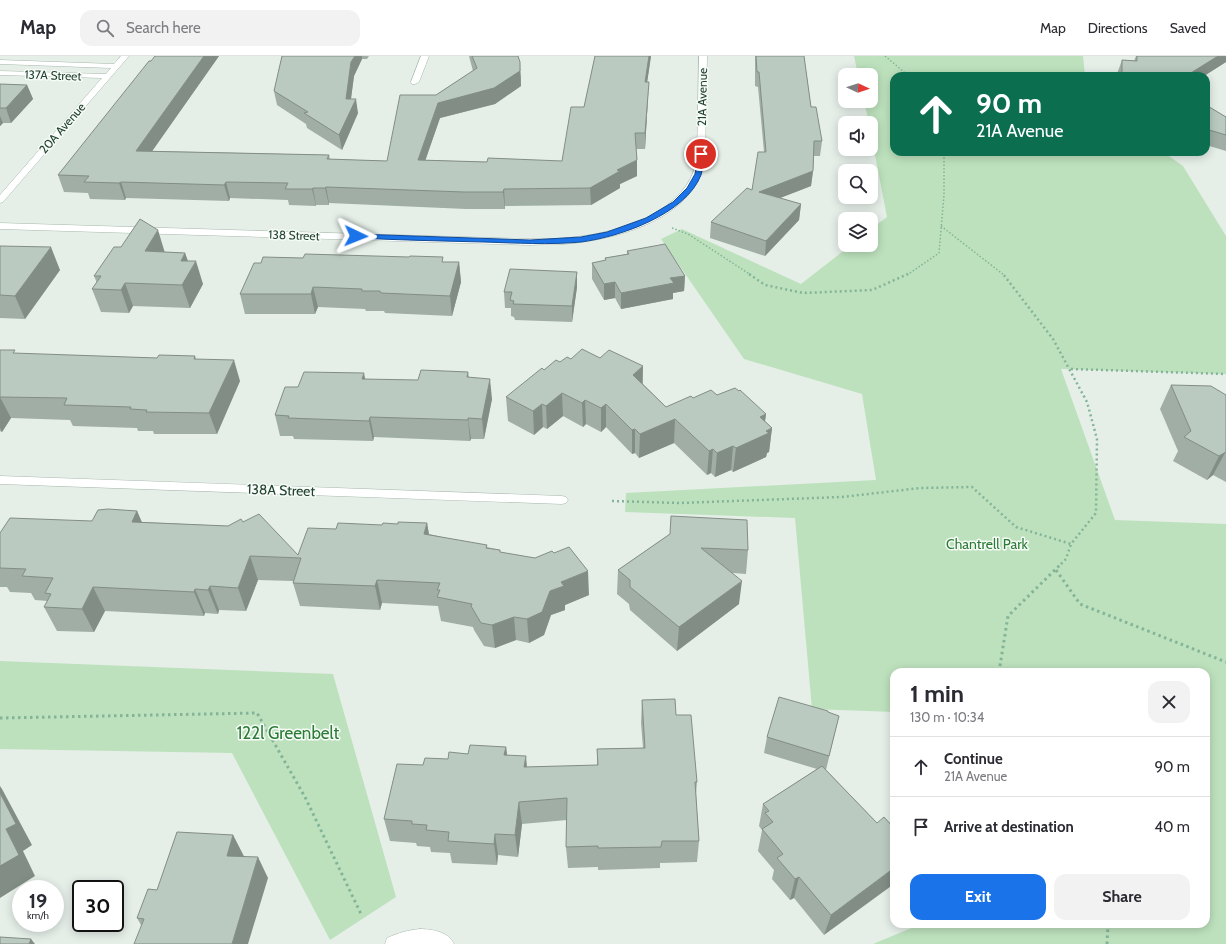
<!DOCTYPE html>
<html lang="en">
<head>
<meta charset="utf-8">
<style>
	:root { --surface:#fff; --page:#f2f2f3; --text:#2b2b33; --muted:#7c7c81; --line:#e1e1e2; --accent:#1a73e8 }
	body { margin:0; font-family:Cabin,sans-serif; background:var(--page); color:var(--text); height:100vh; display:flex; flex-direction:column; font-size:15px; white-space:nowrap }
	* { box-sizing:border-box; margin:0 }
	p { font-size:13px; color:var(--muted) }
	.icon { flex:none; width:22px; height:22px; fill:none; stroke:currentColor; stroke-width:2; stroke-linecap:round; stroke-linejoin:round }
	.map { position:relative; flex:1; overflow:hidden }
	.drawer { position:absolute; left:890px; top:612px; width:320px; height:260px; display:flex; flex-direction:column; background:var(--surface); border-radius:12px; box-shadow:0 2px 10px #0003 }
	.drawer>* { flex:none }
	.banner { position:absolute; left:890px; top:16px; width:320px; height:84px; border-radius:12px; box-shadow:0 2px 10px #0003; background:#0b6e4f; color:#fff; overflow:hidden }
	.needle { width:26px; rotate:93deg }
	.fabs { position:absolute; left:838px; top:12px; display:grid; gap:8px }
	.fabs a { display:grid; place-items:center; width:40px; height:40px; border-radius:8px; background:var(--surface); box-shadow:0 2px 10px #0003; font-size:20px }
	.speed { position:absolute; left:12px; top:824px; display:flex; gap:8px; font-size:20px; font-weight:700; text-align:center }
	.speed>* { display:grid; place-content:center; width:52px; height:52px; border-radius:50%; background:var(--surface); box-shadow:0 2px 10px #0003; line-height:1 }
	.speed small { font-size:10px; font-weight:400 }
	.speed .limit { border:2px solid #111; border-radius:6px; background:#fff; color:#111 }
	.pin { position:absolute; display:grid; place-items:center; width:34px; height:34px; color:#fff; margin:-17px; border:2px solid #fff; border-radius:50%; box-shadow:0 1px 4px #0007 }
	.me { position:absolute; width:44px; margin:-22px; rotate:92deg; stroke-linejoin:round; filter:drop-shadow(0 0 3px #0008) }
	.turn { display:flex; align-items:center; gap:14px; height:84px; padding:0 20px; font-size:18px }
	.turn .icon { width:52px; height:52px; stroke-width:2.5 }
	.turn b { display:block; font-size:28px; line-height:34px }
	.round { display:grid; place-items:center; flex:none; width:42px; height:42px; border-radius:12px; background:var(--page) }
	.overview { display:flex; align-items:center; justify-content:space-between; height:68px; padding:0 20px }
	h1 { font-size:24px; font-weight:700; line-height:30px }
	.primary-button { display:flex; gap:8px; margin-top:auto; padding:8px 20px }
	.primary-button a { flex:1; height:46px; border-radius:12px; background:var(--accent); color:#fff; font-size:16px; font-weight:700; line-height:46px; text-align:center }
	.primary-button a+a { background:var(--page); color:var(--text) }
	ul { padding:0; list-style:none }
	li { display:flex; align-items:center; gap:12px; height:60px; padding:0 20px; border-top:1px solid var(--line) }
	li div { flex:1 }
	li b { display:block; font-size:15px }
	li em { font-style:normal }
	header { display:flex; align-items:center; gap:24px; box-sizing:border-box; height:56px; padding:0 20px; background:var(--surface); border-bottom:1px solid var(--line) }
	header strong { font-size:19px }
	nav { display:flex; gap:22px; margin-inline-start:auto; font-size:14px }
	.search { width:280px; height:36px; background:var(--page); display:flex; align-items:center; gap:10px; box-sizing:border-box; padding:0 14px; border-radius:12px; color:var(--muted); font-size:15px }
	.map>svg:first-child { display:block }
	.green { fill:#bde1bd }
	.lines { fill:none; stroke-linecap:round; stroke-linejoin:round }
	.minor-casing { stroke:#a7b8ad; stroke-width:1 }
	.path-far2 { stroke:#83b498; stroke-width:1.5; stroke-dasharray:1.5 2; stroke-linecap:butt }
	.path-far1 { stroke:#83b498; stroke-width:2.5; stroke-dasharray:2 3; stroke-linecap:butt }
	.path { stroke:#83b498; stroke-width:3; stroke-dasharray:2.5 3.5; stroke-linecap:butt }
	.minor { fill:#fff; fill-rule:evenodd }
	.wall { fill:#a0aea5 }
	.shaded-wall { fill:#828d86 }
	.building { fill:#bacac0; stroke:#828d86 }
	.route { fill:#1a73e8; stroke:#114b97 }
	.labels { text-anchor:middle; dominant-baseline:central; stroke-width:3; stroke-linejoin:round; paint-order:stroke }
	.far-street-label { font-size:12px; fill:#224231; stroke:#f6fbf7 }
	.street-label { font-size:14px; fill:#224231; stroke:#f6fbf7 }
	.park-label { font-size:14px; fill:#2a7c34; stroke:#f6fbf7 }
	.near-park-label { font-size:17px; fill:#2a7c34; stroke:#f6fbf7 }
</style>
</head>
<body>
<header>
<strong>Map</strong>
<div class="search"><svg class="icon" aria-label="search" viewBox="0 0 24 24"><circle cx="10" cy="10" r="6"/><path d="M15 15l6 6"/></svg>Search here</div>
<nav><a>Map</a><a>Directions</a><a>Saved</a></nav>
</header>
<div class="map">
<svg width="1226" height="888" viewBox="0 0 1226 888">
	<rect width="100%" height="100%" fill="#e5efe8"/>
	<!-- green -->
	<path class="green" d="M854 0H1083L1085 20H894V96H1163L1183 110 1226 180V318L1061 313 1115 464 1226 468V888H873L921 868H1206V616H894V656L812 653 795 462 625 456 626 437 876 424 862 338 744 303 661 183 682 173 801 228 851 189H871V173L887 161 871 78V67H869L864 45H871V19H858Z
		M0 605 333 618 396 841 330 884 232 697 0 693Z"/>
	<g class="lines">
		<defs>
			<path id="minor" d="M121 0H129L3 146 0 147V139L102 22 0 19V15L106 18 111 12 0 8V4L114 8Z
				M421 0H429L419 26 415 28H412L411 26Z
				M699 0H707L705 103C696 160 625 181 575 187 560 189 544 188 529 189L0 173V167L529 183C544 183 560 183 575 181 621 176 688 156 697 103Z
				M0 420 562 440 566 441 568 444 566 447 562 448 0 428Z
				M420 873C432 873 449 876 454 888H385L387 882C398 877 408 874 420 873Z"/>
		</defs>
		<!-- minor casing -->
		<use href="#minor" class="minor-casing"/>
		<!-- path-far2 -->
		<path class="path-far2" d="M885 0 904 16 905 20
			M941 170 1004 219
			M672 172 688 178 751 219
			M907 219 939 197 944 139V96"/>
		<!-- path-far1 -->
		<path class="path-far1" d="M749 218 765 229 803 237 872 234 908 218
			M1071 313 1226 318
			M612 445 679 447 842 441 920 432 972 431 1016 471 1071 488 1096 457 1097 383 1087 346 1053 283 1003 218
			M1061 508 1066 503 1071 488"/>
		<!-- path -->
		<path class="path" d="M1056 514 1080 548 1226 606
			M999 616 1008 560 1062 507
			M0 662 257 657 305 741 361 858
			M1107 888 1108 868"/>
		<!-- minor -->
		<use href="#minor" class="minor"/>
	</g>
	<!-- wall -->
	<path class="wall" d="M219 0 152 95 329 99 330 103 387 105 436 39 473 15 470 4 469 0H518L521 22V30L495 48 440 62 425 104 487 106 562 105 584 51 595 0H651L647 26 648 41 645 93H636L637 104V120L620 128V132L591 149 505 150V153H466L329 147V149H316V150L289 149 288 144 230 142 229 145 126 142 125 144 90 143 88 137 64 136 58 119 151 5Z
		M282 0H369L367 3H362L354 20 351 43 358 57 342 94 307 72 306 68 277 49 274 35Z
		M755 0H804L811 51 822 85 820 100H814L813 115 811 130 780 142 801 148 799 164 765 200 710 182 711 166 752 134 764 96 758 31 755 30Z
		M1136 0H1226V6L1204 20H1117V18L1122 4 1134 5Z
		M0 28 27 29 33 43 11 67H3L0 70Z
		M1206 49 1226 61V95L1206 89Z
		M0 190 60 214 25 263 0 262Z
		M627 195 685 220 684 235 673 237V243L621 253 615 242 604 244 592 223V207L605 205V202L627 198Z
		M165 196 185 197 188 205 203 228 190 252 133 250 129 257 101 256 92 233 97 227 94 220Z
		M444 206H459L461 226 452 260 385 257 384 255H366L365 253 318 251 315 258H245L240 238 261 207Z
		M577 216V231L572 266 515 264 514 261 511 260V252H505L504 236Z
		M0 294 16 298 157 302 195 300 196 303 240 325 217 378H154L153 375H138L137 372 73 370 70 364 11 362 2 376 0 375Z
		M600 302 643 310V328L666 351 693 342 717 339 766 358 765 365 772 372 769 396 767 397 766 401 733 416 731 414 715 421 711 417 707 419 674 387 639 402 635 397 632 398 606 371 601 376 586 368 583 371 563 360 547 373 543 371 534 379 508 365 506 341 544 314 560 306 571 303Z
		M468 316 469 321 492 343 484 383H471L470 385 374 381 373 385 294 383 293 380H280L275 359 298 331 418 324Z
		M1171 329 1226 339V426L1213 419 1207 424 1173 405 1178 395 1160 353Z
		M137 455 142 466 228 470 243 466 298 499 336 473 398 468 427 467 429 478 500 494V496L589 539 565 549V554L551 559 544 579 529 587 516 584 495 592 484 590 474 574 473 571 441 565 438 550 382 547 380 554 300 550 293 527V525L258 524 246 555 219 554 218 558 205 557 204 560 105 555 94 576 57 575 44 551 48 545 35 544 31 537 10 536 7 531H0V477L92 465Z
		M670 478 748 494 746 518 733 517 739 548 677 595 630 554 629 548 617 538 618 514Z
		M642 644 676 659 697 726 696 738 699 785 697 806 660 807V812L598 814V811L568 812 566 791 567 764 522 768 518 801 498 799 497 809 452 807 450 797 431 796 430 791 417 790 416 787 390 785 384 763 423 709 468 698 506 691 507 699 527 711 597 710V693L643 692 641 667Z
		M839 660 826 714 877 767 824 879 794 842 790 844 772 823 774 814 758 795 762 774 759 770 763 748 817 713 764 697 767 681Z
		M233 779 244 800 268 822 141 869 137 862 157 834Z"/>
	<!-- shaded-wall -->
	<path class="shaded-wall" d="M204 0H219L141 111 136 95Z
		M355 0H362V3L354 20 349 57 356 43 358 57 342 94 339 79 346 43 351 6Z
		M649 0H651L645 41V26Z
		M1218 0H1226V6L1204 20H1186Z
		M520 6 521 30 495 48 440 62 420 120 418 104 438 47Z
		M649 26 648 41 645 93V77Z
		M27 29 33 43 11 67 6 52Z
		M0 60 3 67 0 70Z
		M637 104V120L620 128V132L591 149 590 132 617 114Z
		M813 115 811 130 757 151 759 136Z
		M121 126 126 142 125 144 119 127Z
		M226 126 230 142 229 145 224 129Z
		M326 131 329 147V149L325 132Z
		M313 132 316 149V150L312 133Z
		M504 133 505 150V153L503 136Z
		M801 148 799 164 765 200 766 185Z
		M158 174 165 197 145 195Z
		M51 191 60 214 25 263 15 240Z
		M185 197 191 214 196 205 203 228 190 252 182 229 181 205Z
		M459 206 461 226 452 260 450 240Z
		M577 216V231L572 266V250Z
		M685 220 684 235 673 237V243L621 253V237L670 222Z
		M615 226V242L604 244V228Z
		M125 227 133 250 129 257 121 234Z
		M313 231 318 251 315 258 311 238Z
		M234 304 240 325 217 378 209 357Z
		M643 310 642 333 633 319Z
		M364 317 368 337 362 323Z
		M490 323 492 343 484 383 482 363Z
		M562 337 563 360 547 373 546 350Z
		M0 341 11 362 2 376 0 372Z
		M585 344 586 368 583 371 582 347Z
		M542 348 543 371 534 379 533 355Z
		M606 348V371L601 376V352Z
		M766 358 763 380 766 375 772 372 769 396 767 397 766 401 733 416 736 392 760 361Z
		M370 361 374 381 373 385 369 365Z
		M468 362 471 383 470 385 468 364Z
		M675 363 674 387 639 402 640 378Z
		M635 373V397L632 398V374Z
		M733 390 731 414 715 421 717 397Z
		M713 393 711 417 707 419 709 395Z
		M1226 395 1213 419 1207 424 1219 400Z
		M137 455 147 479 132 466Z
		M427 467 431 491 424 478Z
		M250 500 258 524 246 555 238 532Z
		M588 515 589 539 565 549V554L551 559 544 579 529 587 527 563 550 535 561 526Z
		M377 524 382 547 380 554 375 530Z
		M742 525 739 548 677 595 679 571Z
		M210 530 219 554 218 558 208 534Z
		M93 531 105 555 94 576 82 553Z
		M195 533 205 557 204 560 194 536Z
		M514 561 516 584 495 592 492 569Z
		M506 691 509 714 504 699Z
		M526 700 528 722 524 711Z
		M0 730 2 733 32 789 23 795 35 820 0 842V810L6 773 0 737Z
		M519 746 522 768 518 801 515 779Z
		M495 778 498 799 497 809 494 788Z
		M233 779 244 801 227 800Z
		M258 801 268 822 248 888H232Z
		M894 812V828L824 879 831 859Z
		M799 821 794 842 790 844 795 823Z
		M31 883 35 888H29Z"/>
	<!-- building -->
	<path class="building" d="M155 0H204L136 95 329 99 327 103 387 105 400 39H436L477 12 472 0H518L520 6V15L494 32 438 47 418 104 487 106 488 102 562 105 571 51H584L595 0H649L645 26H649L645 77H635L637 104 617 114 620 115 590 132 504 133 503 136H464L326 131 325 132H313L312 133H285L288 127 226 126 224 129 121 126 119 127 84 126 89 120 58 119 149 5H151Z
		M282 0H355L351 6 346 43H356L339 79 304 57 308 56 274 35Z
		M756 0H804L811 51H816L822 85H814L813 115 759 136 801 148 766 185 711 166 747 132 752 134 758 96H766L759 16H757Z
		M1137 0H1218L1186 20H1122V4L1137 5Z
		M0 28 27 29 6 52H0Z
		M1206 49 1226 61V79L1206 73Z
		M140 163 158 174 145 195 185 197 181 205H196L182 229 125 227 121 234 92 233 101 220H94L114 191H121Z
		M665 188 685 220 670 222 674 227 621 237 615 226 604 228 592 207 606 204 605 202 629 198 627 195Z
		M0 190 51 191 15 240 0 239Z
		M305 198 409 201 410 200 443 201 442 206H459L450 240 381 237 380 235H362V233L313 231 311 238H240L254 207H261L263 201 303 202Z
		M510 213 577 216 572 250 513 248 514 245 510 244 512 236H504Z
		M582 293 600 302 609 294 643 310 633 319 666 351 691 340 693 342 711 334 717 339 735 332 739 335 740 334 766 358 760 361 772 372 766 375 769 377 736 392 733 390 717 397 713 393 709 395 675 363 640 378 635 373 632 374 606 348 601 352 585 344 582 347 562 337 546 350 542 348 533 355 506 341 542 312 544 314 556 304 560 306 567 301 571 303Z
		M0 294H15L13 297 157 302 159 299 195 300 194 303 234 304 209 357 146 356 147 354 130 353 131 351 64 349 67 342 0 341Z
		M421 314 468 316 467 321 490 323 482 363 468 362V364L370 361 369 365 288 362 289 360 275 359 285 331H298L304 316 364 317 362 323 418 324Z
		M1171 329 1211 330 1226 339V396L1219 400 1184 381 1191 375Z
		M108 453 137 455 132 466 228 470 241 463 243 466 259 458 298 499 308 472 336 473 338 467 382 469 383 467 398 468V466L427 467 424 478 487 489 486 492 500 494V496L535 502 552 495 554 497 569 491 588 515 561 526 564 530 550 535 542 556 527 563 514 561 492 569 481 567 471 550 472 548 437 541 440 534H437L440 527 377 524 375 530 293 527 301 502 250 500 238 532 210 530 208 534 195 533 194 536 93 531 82 553 44 551 51 538 45 537 53 522 22 520 26 513 0 512V477L10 462 92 465 98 454Z
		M671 460 747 464 748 494 701 492 742 525 679 571 630 531V524L618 514 670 478Z
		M779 641 828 655V656L839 660 829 700 767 681Z
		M675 643 676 659H691L697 726H695L699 785H662L661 791 598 792V790L566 791 567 742 519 746 515 779 495 778 494 788 448 785 449 776 426 774 427 769 412 768V765L384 763 397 708 423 709 425 702 448 703 449 696 468 698 470 689 506 691 504 699 526 700 524 711 598 709 597 693 645 692 642 644Z
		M822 710 877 767 884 761 894 772V812L831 859 799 821 795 823 777 802 783 798 762 773 773 766 765 757 769 755 763 748Z
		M0 737 16 768 6 773 19 799 0 810Z
		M177 776 233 779 227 800 258 801 232 888H134L144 863 137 862 148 833 157 834Z
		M0 881 31 883 29 888H0Z"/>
	<!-- route -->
	<path class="route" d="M699 97 704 98C703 104 703 113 701 119 686 158 620 181 581 186 549 189 516 187 484 186 441 185 399 184 356 182L353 180 356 178 530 184 581 181 607 176 646 162 673 146 687 132 695 118Z"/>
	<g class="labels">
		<!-- far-street labels -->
		<g class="far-street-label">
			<text transform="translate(53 19) rotate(2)">137A Street</text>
			<text transform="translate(702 41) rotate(-89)">21A Avenue</text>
			<text transform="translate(62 72) rotate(-49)">20A Avenue</text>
			<text transform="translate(294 179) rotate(2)">138 Street</text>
		</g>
		<!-- street labels -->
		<g class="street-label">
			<text transform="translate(281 434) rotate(2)">138A Street</text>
		</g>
		<!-- park labels -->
		<g class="park-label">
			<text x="987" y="488">Chantrell Park</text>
		</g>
		<!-- near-park labels -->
		<g class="near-park-label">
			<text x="288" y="677">122l Greenbelt</text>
		</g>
	</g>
</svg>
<div class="fabs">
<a><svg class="needle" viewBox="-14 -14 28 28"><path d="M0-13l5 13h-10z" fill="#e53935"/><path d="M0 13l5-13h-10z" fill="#7c7c81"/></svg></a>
<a><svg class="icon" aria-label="sound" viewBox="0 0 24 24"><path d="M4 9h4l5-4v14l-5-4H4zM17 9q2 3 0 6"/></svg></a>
<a><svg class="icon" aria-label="search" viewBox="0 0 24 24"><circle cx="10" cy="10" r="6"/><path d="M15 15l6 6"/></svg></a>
<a><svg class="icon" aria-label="layers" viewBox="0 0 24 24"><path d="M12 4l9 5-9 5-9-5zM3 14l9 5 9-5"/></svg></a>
</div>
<div class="speed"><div>19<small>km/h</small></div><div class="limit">30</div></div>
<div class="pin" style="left:701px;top:98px;background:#d93025"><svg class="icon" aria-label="arrive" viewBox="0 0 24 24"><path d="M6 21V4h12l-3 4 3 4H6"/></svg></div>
<svg class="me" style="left:356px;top:180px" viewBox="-20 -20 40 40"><path d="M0-17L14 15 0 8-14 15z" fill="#1a73e8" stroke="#fff" stroke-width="4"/></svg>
<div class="banner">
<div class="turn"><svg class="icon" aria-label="ahead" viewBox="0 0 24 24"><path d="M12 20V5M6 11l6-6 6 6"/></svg><div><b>90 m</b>21A Avenue</div></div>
</div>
<section class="drawer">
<div class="overview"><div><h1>1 min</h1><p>130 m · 10:34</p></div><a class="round"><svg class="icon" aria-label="close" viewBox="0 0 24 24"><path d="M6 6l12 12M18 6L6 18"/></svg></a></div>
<ul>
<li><svg class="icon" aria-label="ahead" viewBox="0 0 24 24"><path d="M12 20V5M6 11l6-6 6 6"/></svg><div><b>Continue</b><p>21A Avenue</p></div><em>90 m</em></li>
<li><svg class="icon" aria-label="arrive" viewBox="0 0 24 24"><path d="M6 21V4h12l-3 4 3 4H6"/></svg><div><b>Arrive at destination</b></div><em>40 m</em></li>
</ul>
<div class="primary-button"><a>Exit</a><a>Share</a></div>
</section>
</div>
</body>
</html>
